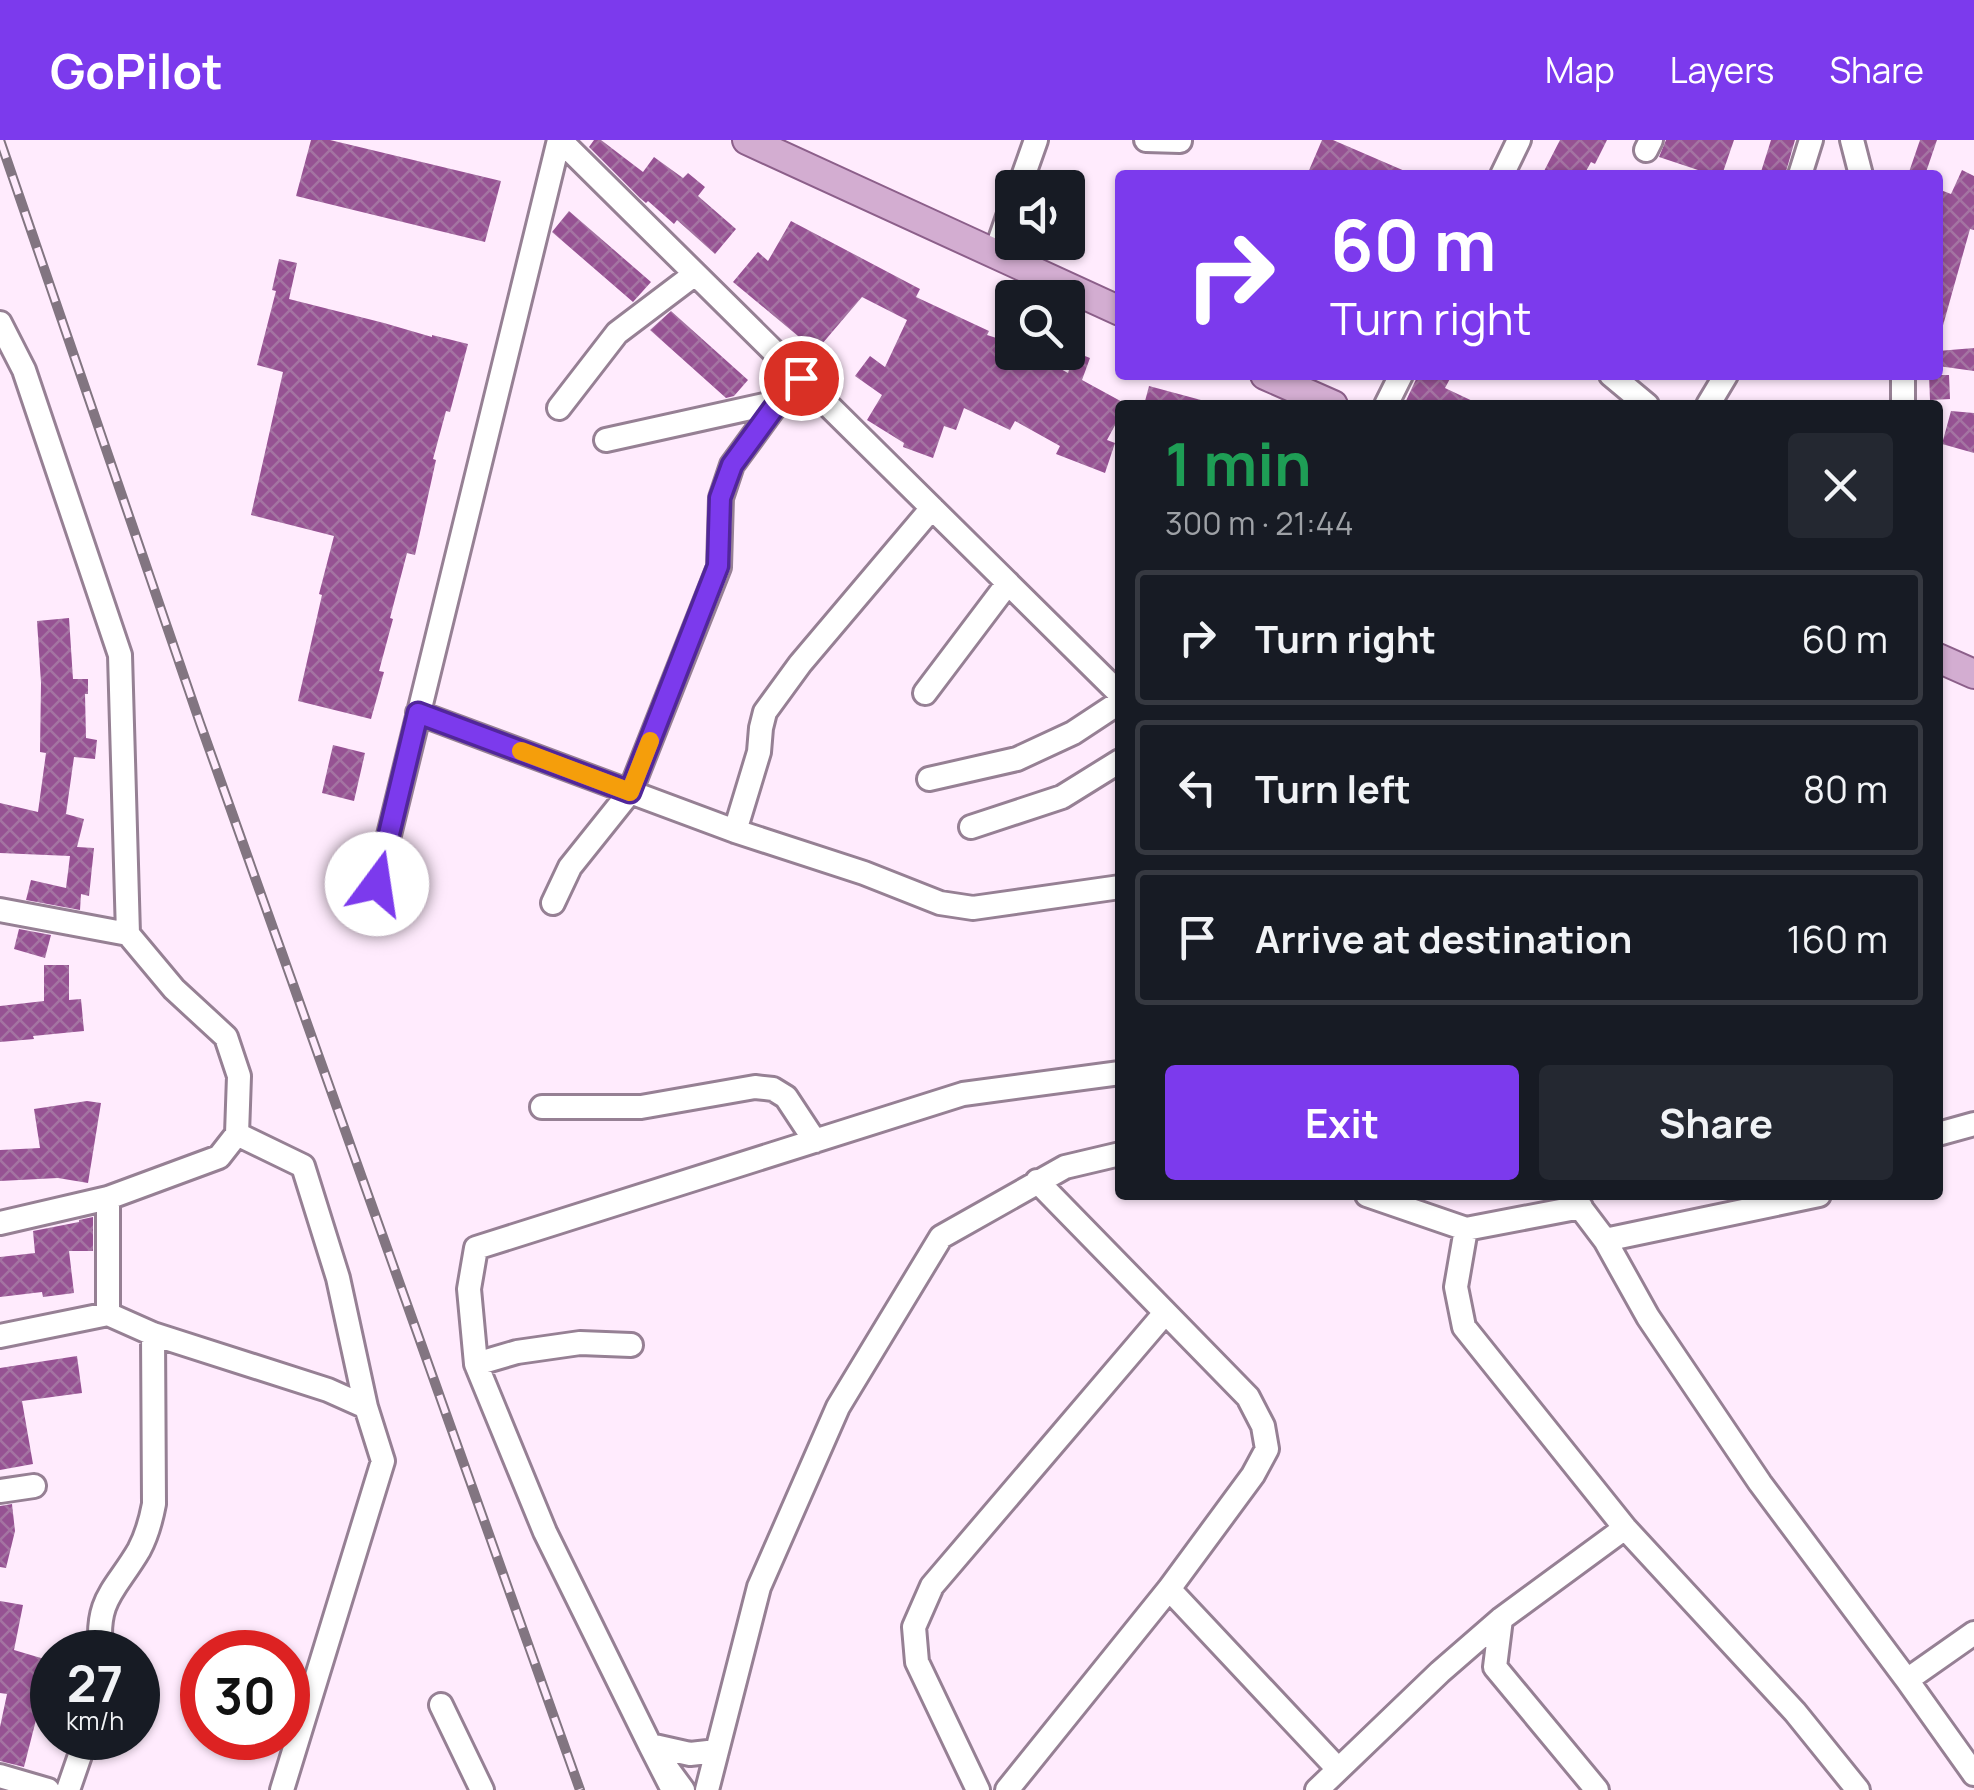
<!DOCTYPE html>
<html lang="en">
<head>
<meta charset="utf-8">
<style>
	:root { --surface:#171b24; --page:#242831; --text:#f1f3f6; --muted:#9ea1a6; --line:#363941; --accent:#7c3aed }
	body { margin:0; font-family:Manrope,sans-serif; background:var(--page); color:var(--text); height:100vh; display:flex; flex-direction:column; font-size:38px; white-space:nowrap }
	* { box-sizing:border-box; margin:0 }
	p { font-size:32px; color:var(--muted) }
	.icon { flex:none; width:55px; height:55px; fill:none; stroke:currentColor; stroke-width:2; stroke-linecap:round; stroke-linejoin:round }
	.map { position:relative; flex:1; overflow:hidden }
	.side { position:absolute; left:1115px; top:260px; width:828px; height:800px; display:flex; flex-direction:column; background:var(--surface); border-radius:10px; box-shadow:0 2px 8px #0004 }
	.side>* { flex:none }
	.hud { position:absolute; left:1115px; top:30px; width:828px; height:210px; border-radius:10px; box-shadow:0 2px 8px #0004; background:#7c3aed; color:#fff; overflow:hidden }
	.tools { position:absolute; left:995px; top:30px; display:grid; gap:20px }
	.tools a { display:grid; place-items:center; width:90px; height:90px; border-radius:10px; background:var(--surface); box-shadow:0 2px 8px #0004; font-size:50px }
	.speed { position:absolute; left:30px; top:1490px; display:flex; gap:20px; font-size:50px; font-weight:700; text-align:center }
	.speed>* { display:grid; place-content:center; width:130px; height:130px; border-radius:50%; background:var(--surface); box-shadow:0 2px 8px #0004; line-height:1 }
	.speed small { font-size:25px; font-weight:400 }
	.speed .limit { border:15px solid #d22; background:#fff; color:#111 }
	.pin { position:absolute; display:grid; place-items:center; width:85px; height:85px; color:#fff; margin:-42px; border:5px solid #fff; border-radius:50%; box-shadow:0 2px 10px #0007 }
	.me { position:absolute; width:110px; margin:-55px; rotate:14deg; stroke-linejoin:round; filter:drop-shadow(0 0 8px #0008) }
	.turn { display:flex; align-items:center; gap:35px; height:210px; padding:0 50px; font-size:45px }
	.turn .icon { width:130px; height:130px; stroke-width:2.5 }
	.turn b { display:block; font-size:70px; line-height:85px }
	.round { display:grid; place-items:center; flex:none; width:105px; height:105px; border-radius:10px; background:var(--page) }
	.overview { display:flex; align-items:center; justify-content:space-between; height:170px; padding:0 50px }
	h1 { font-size:60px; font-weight:700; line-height:75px; color:#1e9e55 }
	.action { display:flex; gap:20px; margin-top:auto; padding:20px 50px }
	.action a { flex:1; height:115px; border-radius:10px; background:var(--accent); color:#fff; font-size:40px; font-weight:700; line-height:115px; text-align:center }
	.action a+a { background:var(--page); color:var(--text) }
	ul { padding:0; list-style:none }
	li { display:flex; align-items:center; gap:30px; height:135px; margin:0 20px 15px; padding:0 30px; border:5px solid var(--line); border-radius:10px }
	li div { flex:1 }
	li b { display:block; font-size:38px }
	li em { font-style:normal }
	header { display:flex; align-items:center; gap:60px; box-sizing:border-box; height:140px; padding:0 50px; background:var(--accent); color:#fff }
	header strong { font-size:48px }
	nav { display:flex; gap:55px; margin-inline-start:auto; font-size:35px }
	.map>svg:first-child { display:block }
	.building { fill:url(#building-cross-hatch) }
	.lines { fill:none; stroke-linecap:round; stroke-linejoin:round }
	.minor-casing { stroke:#968094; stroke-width:28 }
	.major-casing { stroke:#8c5f8a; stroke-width:32 }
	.minor { stroke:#fff; stroke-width:22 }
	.major { stroke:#d3add1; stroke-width:28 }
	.rail-casing { stroke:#827581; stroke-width:10 }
	.rail { stroke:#ffebfd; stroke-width:6; stroke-dasharray:19; stroke-linecap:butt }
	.route-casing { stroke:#51269a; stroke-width:25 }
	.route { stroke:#7c3aed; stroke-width:18 }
	.slow { stroke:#f59e0b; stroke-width:18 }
</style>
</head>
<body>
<header>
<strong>GoPilot</strong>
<nav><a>Map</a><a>Layers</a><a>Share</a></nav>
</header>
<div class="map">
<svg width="1974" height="1650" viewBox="0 0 1974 1650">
	<defs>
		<pattern id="building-cross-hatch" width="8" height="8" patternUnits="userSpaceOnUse" patternTransform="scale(2.5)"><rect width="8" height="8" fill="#965293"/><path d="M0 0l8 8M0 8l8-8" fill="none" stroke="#a474a2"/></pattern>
	</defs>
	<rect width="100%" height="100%" fill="#ffebfd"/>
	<!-- building -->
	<path class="building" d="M311 0H330L501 41 485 102 296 56Z
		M594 0H601L643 32 654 17 683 38 688 33 705 47 698 56 736 89 715 114 677 80 674 84 648 61 646 63 640 58 589 7Z
		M1322 0H1333L1414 35H1307Z
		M1560 0H1607L1595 24 1591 22 1584 35H1542Z
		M1666 0H1734L1722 35H1713L1659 17Z
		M1771 0H1795L1785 35H1760Z
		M1920 0H1937L1925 35H1908Z
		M1962 30 1974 36V90L1970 89 1942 189 1938 188V49L1951 54Z
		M569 71 651 142 633 162 552 92Z
		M791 81 920 149 916 157 989 191 987 195 1012 203V212H1040L1039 217 1068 233 1075 212 1090 218 1082 240 1126 264 1120 265V276L1107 300 1115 303 1105 333 1056 314 1060 306 1015 281 1010 290 964 268 956 290 944 286 933 318 903 307 904 303 867 280 882 255 855 236 870 216 885 227 907 180 862 157 816 211 733 142 758 112 768 121Z
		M279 119 297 123 289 159 384 183 432 197V195L468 204 450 272 446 271 433 319 436 320 415 415 407 413 390 478 393 479 379 531 384 532 371 579 298 561 322 455 319 454 334 396 251 375 283 232 257 225 276 151 272 150Z
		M671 171 748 240 734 256 726 258 650 190Z
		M1974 208V231L1938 226V211Z
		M1418 235H1452L1445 248 1481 265H1404Z
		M1929 235H1949L1950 259 1930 260Z
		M1149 246 1201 260 1200 265H1144Z
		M1951 271 1974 273V313L1942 304Z
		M69 478 73 539H88V554H85L86 598 97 600 95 619 74 617 66 674 84 679 77 707 94 708 89 756 81 754 80 770 26 760 31 740 66 748 70 716 0 713V663L38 672 46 613 40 612 41 543 37 481Z
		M333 605 365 613 354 661 322 653Z
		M19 789 51 795 45 818 14 809Z
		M44 825H69V860L81 859 84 891 33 896 34 899 0 902V866L44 861Z
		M87 961 101 963 88 1043 58 1038 0 1041V1010L40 1008 34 969Z
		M93 1077V1111H69L74 1153 43 1157 42 1152 0 1157V1117L35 1113 33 1091 79 1082V1080Z
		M77 1216 82 1253 22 1261 33 1324 0 1330V1228Z
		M12 1364 15 1391 6 1428 0 1427V1366Z
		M0 1461 23 1465 14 1510 51 1521 24 1627 0 1621V1587L7 1554 0 1553Z"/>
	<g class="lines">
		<defs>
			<path id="minor" d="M560 0 1120 554
				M1146 0 1180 1
				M1852 0 1861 35
				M1646 10 1651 0
				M1502 35 1519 0
				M1800 35 1811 0
				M1019 48 1036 0
				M995 114 1012 65
				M0 183 24 230 120 515 128 794 0 770
				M1611 235 1647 265
				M1903 235V265
				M1386 265 1401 235
				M1708 265 1726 235
				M559 268 617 193 695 134
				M606 300 778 262
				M925 553 1008 443
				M418 573 735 691 864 733 940 763 973 768 1120 747
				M929 639 1017 619 1073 593 1120 562
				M971 687 1062 657 1120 621
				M735 691 759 612 761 588 765 572 800 524 932 368
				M377 744 559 0
				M553 763 570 727 630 652 719 427 721 358 732 325 778 262 801 238
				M542 967H641L755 947 773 949 786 957 815 1001
				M237 994 303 1026 338 1138 366 1267 383 1321 282 1650
				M1938 994 1974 984
				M1367 1055 1466 1089 1581 1067
				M1571 1055 1605 1100 1648 1177 1760 1343 1907 1540 1974 1634
				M0 1083 108 1058 219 1017 237 994 239 936 226 897 174 849 128 794
				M1466 1089 1456 1147 1464 1187 1625 1388 1795 1572 1858 1650
				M1605 1100 1819 1055
				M108 1174V1058
				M0 1196 108 1174 153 1194 328 1250 366 1267
				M476 1224 517 1212 580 1203 631 1205
				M0 1351 34 1346
				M1169 1449 1338 1629
				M1501 1479 1495 1527 1597 1650
				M101 1512C95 1459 115 1451 139 1410 147 1395 151 1380 154 1364L153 1194
				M1907 1540 1974 1493
				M441 1565 482 1650
				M717 1611 690 1614 650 1605 545 1392 476 1224 469 1149 476 1108 963 954 1120 933
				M0 1636 48 1650
				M68 1650 86 1598
				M673 1650 650 1605 683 1650
				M707 1650 759 1447 838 1267 941 1097 1065 1027 1120 1014
				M978 1650 917 1522 914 1487 932 1446 1165 1173
				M1007 1650 1169 1449 1253 1335 1267 1309 1263 1286 1248 1257 1037 1041
				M1317 1650 1440 1532 1501 1479 1625 1388"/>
			<path id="major" d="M747 0 1120 171
				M1265 235 1333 265
				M1938 518 1974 534"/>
		</defs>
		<!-- minor casing -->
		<use href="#minor" class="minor-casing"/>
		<!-- major casing -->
		<use href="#major" class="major-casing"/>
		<!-- minor -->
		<use href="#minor" class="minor"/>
		<!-- major -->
		<use href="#major" class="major"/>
		<defs>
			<path id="rail" d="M0 0 200 583 580 1650"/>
		</defs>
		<!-- rail casing -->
		<use href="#rail" class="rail-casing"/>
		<!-- rail -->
		<use href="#rail" class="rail"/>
	</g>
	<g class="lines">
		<defs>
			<path id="route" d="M377 744 418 573 630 652 718 426 720 358 732 325 778 262 801 238"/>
		</defs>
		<!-- route casing -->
		<use href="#route" class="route-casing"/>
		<!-- route -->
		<use href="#route" class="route"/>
		<!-- slow -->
		<path class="slow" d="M521 611 630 652 650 601"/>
	</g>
</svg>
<div class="tools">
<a><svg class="icon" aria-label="sound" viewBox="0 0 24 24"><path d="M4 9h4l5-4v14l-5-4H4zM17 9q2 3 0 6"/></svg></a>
<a><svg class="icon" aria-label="search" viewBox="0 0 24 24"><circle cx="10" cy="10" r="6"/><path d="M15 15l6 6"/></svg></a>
</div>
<div class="speed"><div>27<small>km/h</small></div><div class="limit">30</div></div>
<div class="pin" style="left:801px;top:238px;background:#d93025"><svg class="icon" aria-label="arrive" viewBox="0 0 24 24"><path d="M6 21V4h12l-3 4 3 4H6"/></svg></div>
<svg class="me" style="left:377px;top:744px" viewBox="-20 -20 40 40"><circle r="19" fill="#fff"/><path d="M0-13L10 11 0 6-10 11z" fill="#7c3aed"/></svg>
<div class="hud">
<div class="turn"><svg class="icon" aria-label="right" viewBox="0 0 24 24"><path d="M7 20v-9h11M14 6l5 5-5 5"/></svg><div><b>60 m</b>Turn right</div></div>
</div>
<section class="side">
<div class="overview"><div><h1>1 min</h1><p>300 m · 21:44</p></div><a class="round"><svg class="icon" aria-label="close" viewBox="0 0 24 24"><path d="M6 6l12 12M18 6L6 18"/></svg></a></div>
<ul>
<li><svg class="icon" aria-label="right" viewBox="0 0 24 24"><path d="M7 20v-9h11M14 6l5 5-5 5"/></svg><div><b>Turn right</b></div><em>60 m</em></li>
<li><svg class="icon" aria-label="left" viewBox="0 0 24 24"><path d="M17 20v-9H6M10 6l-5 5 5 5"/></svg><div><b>Turn left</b></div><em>80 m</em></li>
<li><svg class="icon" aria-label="arrive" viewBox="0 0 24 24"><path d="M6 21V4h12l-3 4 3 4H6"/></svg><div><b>Arrive at destination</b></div><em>160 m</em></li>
</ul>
<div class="action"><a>Exit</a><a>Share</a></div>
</section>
</div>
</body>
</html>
